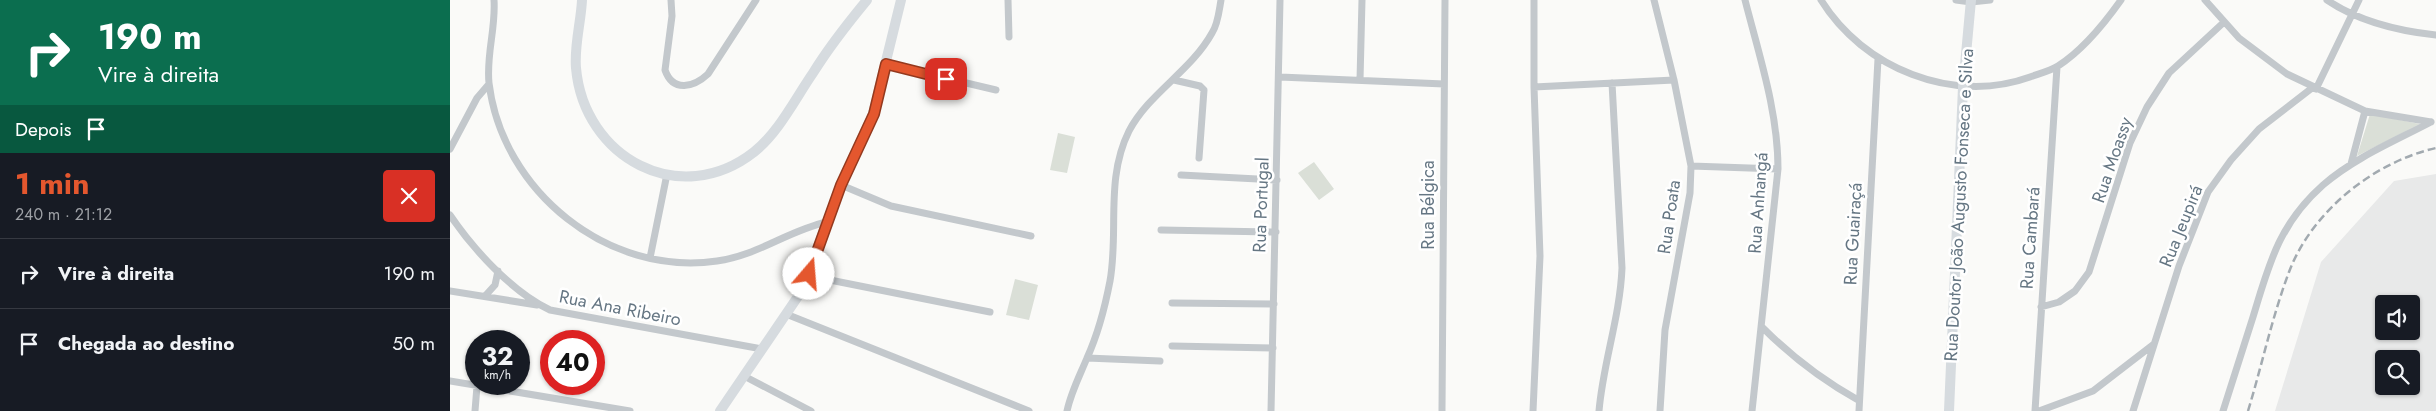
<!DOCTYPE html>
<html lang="pt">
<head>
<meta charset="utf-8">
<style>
	:root { --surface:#171b24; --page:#242831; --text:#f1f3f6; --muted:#9ea1a6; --line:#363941; --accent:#e4572e }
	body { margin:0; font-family:Jost,sans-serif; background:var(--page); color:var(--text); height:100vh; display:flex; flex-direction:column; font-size:19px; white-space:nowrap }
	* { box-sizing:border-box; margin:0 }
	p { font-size:16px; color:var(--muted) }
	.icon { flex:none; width:28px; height:28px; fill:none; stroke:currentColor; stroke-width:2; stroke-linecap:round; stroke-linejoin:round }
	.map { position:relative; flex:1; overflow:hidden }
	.details { display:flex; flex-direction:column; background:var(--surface); width:450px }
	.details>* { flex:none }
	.top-card { background:#0b6e4f; color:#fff; overflow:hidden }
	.controls { position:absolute; left:1925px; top:295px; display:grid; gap:10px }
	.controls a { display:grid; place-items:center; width:45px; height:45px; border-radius:5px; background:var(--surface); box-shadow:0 1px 4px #0004; font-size:25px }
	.speed { position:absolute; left:15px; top:330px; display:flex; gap:10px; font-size:25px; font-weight:700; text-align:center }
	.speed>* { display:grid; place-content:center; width:65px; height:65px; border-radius:50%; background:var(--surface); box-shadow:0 1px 4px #0004; line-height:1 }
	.speed small { font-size:12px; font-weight:400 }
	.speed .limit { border:8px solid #d22; background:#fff; color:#111 }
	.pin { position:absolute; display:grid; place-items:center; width:42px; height:42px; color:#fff; margin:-21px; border-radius:10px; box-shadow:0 2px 8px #0006 }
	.me { position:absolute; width:55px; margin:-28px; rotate:18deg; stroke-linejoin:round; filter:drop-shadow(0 0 4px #0008) }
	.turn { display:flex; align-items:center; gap:18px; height:105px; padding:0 15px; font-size:22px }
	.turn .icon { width:65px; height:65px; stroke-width:2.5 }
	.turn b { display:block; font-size:35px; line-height:42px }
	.then { display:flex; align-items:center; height:48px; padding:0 15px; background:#0003; gap:10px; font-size:19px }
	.round { display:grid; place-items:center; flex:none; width:52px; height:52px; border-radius:5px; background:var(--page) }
	.overview { display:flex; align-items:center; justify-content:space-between; height:85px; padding:0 15px }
	h1 { font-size:30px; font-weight:700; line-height:38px; color:var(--accent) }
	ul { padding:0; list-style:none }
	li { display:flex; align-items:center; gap:15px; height:70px; padding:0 15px; border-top:1px solid var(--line) }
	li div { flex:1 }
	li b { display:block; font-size:19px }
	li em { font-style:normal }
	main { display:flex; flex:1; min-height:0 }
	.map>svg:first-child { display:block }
	.built { fill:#e8e9e9; fill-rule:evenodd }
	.green { fill:#dadfd7 }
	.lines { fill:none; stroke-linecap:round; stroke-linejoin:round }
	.street { stroke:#c3c8cc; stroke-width:7 }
	.secondary { stroke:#d6dbdf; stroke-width:10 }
	.rail { stroke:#a2aab0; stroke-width:2.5; stroke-dasharray:8 4; stroke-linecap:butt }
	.route-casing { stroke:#94391e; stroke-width:12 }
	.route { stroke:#e4572e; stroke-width:9 }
	.labels { text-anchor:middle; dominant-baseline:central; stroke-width:5; stroke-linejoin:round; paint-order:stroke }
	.street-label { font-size:18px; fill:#657683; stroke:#fff }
</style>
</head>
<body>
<main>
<section class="details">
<div class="top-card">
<div class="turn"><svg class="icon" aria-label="right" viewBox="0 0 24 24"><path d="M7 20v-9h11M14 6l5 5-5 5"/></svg><div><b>190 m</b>Vire à direita</div></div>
<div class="then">Depois<svg class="icon" aria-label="arrive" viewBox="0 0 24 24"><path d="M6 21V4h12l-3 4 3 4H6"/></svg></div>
</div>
<div class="overview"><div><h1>1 min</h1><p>240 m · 21:12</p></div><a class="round" style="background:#d93025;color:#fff"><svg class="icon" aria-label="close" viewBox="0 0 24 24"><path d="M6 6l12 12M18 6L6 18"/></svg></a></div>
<ul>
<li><svg class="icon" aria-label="right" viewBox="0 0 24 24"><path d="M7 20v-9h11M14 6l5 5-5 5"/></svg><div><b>Vire à direita</b></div><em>190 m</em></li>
<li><svg class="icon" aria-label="arrive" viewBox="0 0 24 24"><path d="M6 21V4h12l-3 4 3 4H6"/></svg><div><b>Chegada ao destino</b></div><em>50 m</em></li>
</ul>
</section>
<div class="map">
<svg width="1986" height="411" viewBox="0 0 1986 411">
	<rect width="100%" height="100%" fill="#fafaf8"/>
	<!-- built -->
	<path class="built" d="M1986 174V411H1825L1871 262 1944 181ZM1934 304H1961V331H1934ZM1934 359H1961V386H1934Z"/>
	<!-- green -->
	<path class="green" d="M1920 114 1970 124 1907 156Z
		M608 133 625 137 617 173 600 170Z
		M864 162 884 189 869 200 848 173Z
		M565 279 588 285 579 320 556 315Z"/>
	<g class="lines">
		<!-- street -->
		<path class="street" d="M44 0C46 28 36 55 39 83 52 191 158 277 267 261 307 256 339 230 377 222
			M221 0 222 16 215 70C223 93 244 87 258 74L306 0
			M558 0 559 37
			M1204 0 1224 80 1241 166 1240 193 1215 330 1210 411
			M1295 0C1309 55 1328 111 1328 169L1302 411
			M1371 0C1413 68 1503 105 1580 77 1588 74 1600 71 1608 66 1633 50 1654 24 1671 0
			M1506 0 1521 2 1540 0
			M1755 0 1789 38 1837 74 1915 111 1981 122
			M1877 0C1908 21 1949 31 1986 35
			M436 64 546 90
			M830 77 994 84
			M724 80 750 86 754 90 749 158
			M910 80 912 0
			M1084 87 1224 80
			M1866 89 1909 0
			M0 149 27 98 39 84
			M1901 164 1915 111
			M1241 166 1328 169
			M731 175 827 180
			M391 185 441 206 581 236
			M0 215C23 249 62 292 100 310L312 349
			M711 230 826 232
			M200 258 217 174
			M359 274 375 279 540 312
			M0 291 87 305
			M35 296 45 285 48 271
			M722 303 824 304
			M1591 307 1609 302 1625 291 1639 272 1680 143 1697 107 1719 73 1773 23
			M336 314 579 411
			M1313 328C1342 357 1372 380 1408 400
			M722 346 823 348
			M637 358 710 361
			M294 376 361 411
			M0 381 180 411
			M25 411 27 386
			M617 411C621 392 630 375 637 358 648 334 655 307 660 281 669 231 655 179 679 131 699 93 741 71 762 33 768 24 769 11 771 0
			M821 411 830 0
			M992 411 995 0
			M1083 411 1090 256 1084 87V0
			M1149 411C1153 363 1170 317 1172 268L1162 83
			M1409 411 1428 59
			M1585 411 1607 67
			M1589 411 1643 391 1704 344
			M1683 411 1729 266 1758 192 1781 160 1809 129 1862 88
			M1773 411C1783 380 1793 348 1803 317 1819 264 1829 224 1873 185 1904 158 1945 141 1981 122"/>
		<!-- secondary -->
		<path class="secondary" d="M132 0C131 22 124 46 126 68 134 158 230 210 304 152 329 132 345 99 363 73 379 47 398 23 417 0
			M270 411 351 292 391 185 423 114 451 0
			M1499 411 1513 87 1521 0"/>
		<!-- rail -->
		<path class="rail" d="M1798 411C1812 365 1822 317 1839 272 1862 211 1924 162 1986 148"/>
	</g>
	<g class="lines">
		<defs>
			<path id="route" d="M359 274 391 185 424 114 436 64 496 79"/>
		</defs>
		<!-- route casing -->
		<use href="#route" class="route-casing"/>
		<!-- route -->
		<use href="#route" class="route"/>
	</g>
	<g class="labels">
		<!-- street labels -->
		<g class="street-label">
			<text transform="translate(1662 160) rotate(-71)">Rua Moassy</text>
			<text transform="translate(1308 203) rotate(-86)">Rua Anhangá</text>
			<text transform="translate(811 205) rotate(-88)">Rua Portugal</text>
			<text transform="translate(978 205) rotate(-90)">Rua Bélgica</text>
			<text transform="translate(1509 205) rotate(-87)">Rua Doutor João Augusto Fonseca e Silva</text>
			<text transform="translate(1219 217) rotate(-82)">Rua Poata</text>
			<text transform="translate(1731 226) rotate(-68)">Rua Jeupirá</text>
			<text transform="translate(1403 234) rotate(-87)">Rua Guairaçá</text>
			<text transform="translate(1580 238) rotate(-86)">Rua Cambará</text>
			<text transform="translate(170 308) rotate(11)">Rua Ana Ribeiro</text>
		</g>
	</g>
</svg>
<div class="controls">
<a><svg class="icon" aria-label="sound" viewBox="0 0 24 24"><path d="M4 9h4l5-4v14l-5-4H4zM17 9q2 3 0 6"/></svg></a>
<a><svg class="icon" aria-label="search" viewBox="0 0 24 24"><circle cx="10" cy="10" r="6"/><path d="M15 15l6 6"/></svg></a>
</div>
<div class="speed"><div>32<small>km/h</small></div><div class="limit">40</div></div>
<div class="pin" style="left:496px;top:79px;background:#d93025"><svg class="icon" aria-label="arrive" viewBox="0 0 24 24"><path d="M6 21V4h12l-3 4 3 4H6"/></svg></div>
<svg class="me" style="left:359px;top:274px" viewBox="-20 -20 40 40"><circle r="19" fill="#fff"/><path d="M0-13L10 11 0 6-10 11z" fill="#e4572e"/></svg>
</div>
</main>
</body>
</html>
